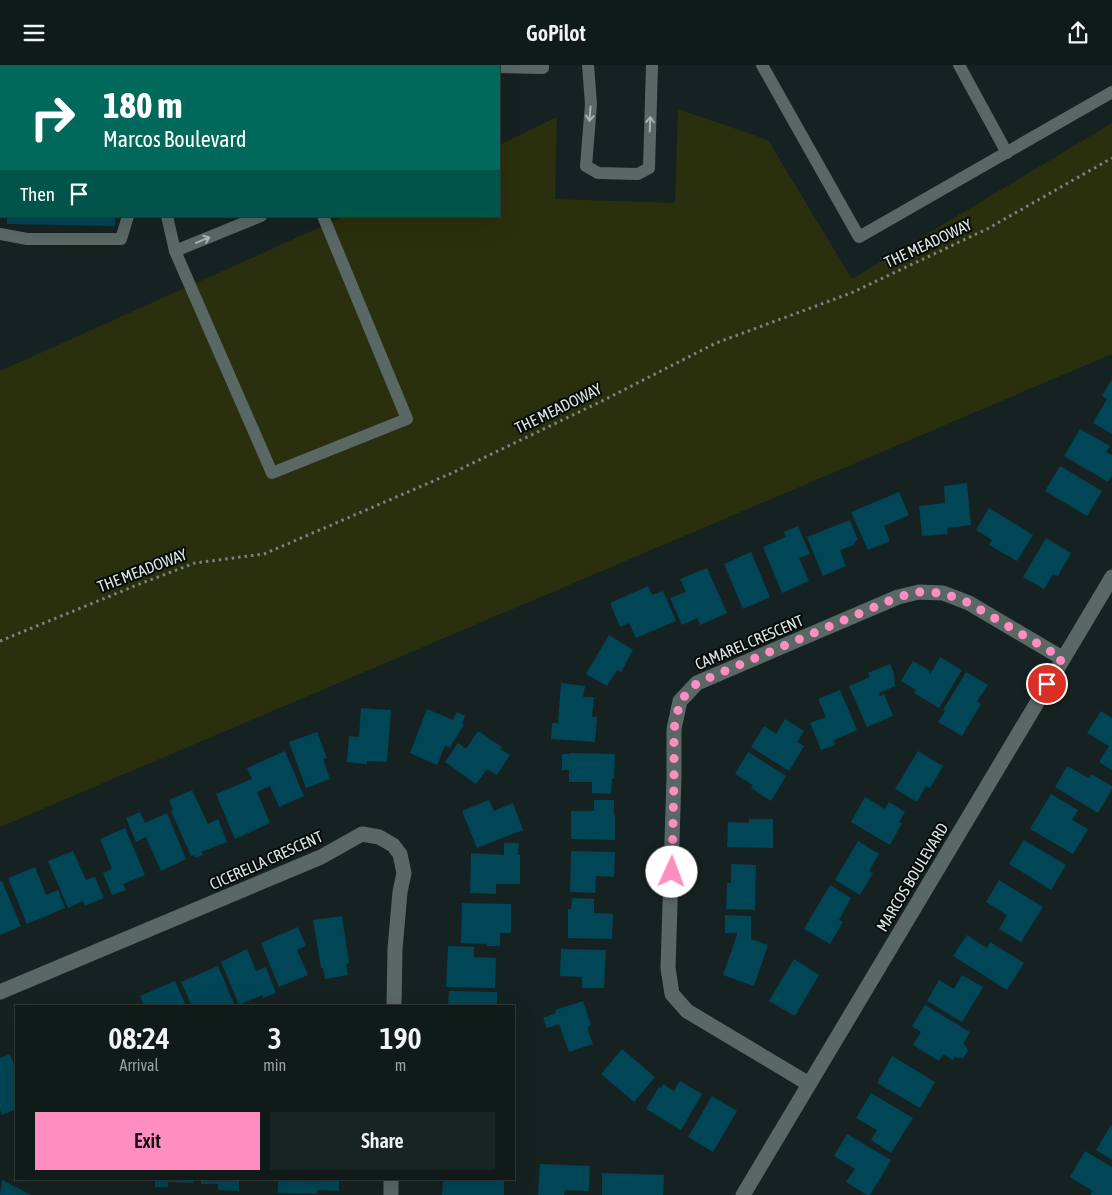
<!DOCTYPE html>
<html lang="en">
<head>
<meta charset="utf-8">
<style>
	:root { --surface:#101a19; --page:#192322; --text:#f1f3f6; --muted:#9ca1a2; --line:#303838; --accent:#fd8ebf }
	body { margin:0; font-family:"Asap Condensed",sans-serif; background:var(--page); color:var(--text); height:100vh; display:flex; flex-direction:column; font-size:19px; white-space:nowrap }
	* { box-sizing:border-box; margin:0 }
	p { font-size:16px; color:var(--muted) }
	.icon { flex:none; width:28px; height:28px; fill:none; stroke:currentColor; stroke-width:2; stroke-linecap:round; stroke-linejoin:round }
	.map { position:relative; flex:1; overflow:hidden }
	.drawer { position:absolute; left:15px; top:940px; width:500px; height:175px; display:flex; flex-direction:column; background:var(--surface); border-radius:0px; box-shadow:0 5px 20px #0002,0 0 0 1px var(--line) }
	.drawer>* { flex:none }
	.guide { position:absolute; left:0px; top:0px; width:500px; height:152px; box-shadow:0 5px 20px #0002,0 0 0 1px var(--line); background:#00695c; color:#fff; overflow:hidden }
	.pin { position:absolute; display:grid; place-items:center; width:42px; height:42px; color:#fff; margin:-21px; border:2px solid #fff; border-radius:50%; box-shadow:0 1px 5px #0007 }
	.me { position:absolute; width:55px; margin:-28px; rotate:2deg; stroke-linejoin:round; filter:drop-shadow(0 0 4px #0008) }
	.turn { display:flex; align-items:center; gap:18px; height:105px; padding:0 20px; font-size:22px }
	.turn .icon { width:65px; height:65px; stroke-width:2.5 }
	.turn b { display:block; font-size:35px; line-height:42px }
	.then { display:flex; align-items:center; height:48px; padding:0 20px; background:#0003; gap:10px; font-size:19px }
	.eta { display:flex; justify-content:space-evenly; align-items:center; height:85px; text-align:center }
	.eta b { font-size:30px; font-weight:600; line-height:35px }
	.primary-button { display:flex; gap:10px; margin-top:auto; padding:10px 20px }
	.primary-button a { flex:1; height:58px; border-radius:0px; background:var(--accent); color:#111; font-size:20px; font-weight:600; line-height:58px; text-align:center }
	.primary-button a+a { background:var(--page); color:var(--text) }
	header { display:flex; justify-content:space-between; align-items:center; height:65px; padding:0 20px; background:var(--surface); font-size:22px; font-weight:600 }
	.map>svg:first-child { display:block }
	.green { fill:#2a2f0d }
	.building { fill:#004656 }
	.lines { fill:none; stroke-linecap:round; stroke-linejoin:round }
	.path { stroke:#798382; stroke-width:3; stroke-dasharray:2.5 4; stroke-linecap:butt }
	.lane { stroke:#596865; stroke-width:12 }
	.street { stroke:#596865; stroke-width:15 }
	.oneway { stroke:#a9b4b1 }
	.route { stroke:#fd8ebf; stroke-width:9; stroke-dasharray:0 16.2 }
	.labels { text-anchor:middle; dominant-baseline:central; stroke-width:4; stroke-linejoin:round; paint-order:stroke }
	.street-label { font-size:16px; fill:#dee6e4; stroke:#060b0a }
</style>
</head>
<body>
<header><svg class="icon" aria-label="menu" viewBox="0 0 24 24"><path d="M4 6h16M4 12h16M4 18h16"/></svg>GoPilot<svg class="icon" aria-label="share" viewBox="0 0 24 24"><path d="M12 15V3M7 8l5-5 5 5M5 13v7h14v-7"/></svg></header>
<div class="map">
<svg width="1112" height="1130" viewBox="0 0 1112 1130">
	<rect width="100%" height="100%" fill="#162221"/>
	<!-- green -->
	<path class="green" d="M678 44 768 75 852 214 1112 58V289L0 762V306L345 151H499V80L557 52 555 134 675 138Z"/>
	<!-- building -->
	<path class="building" d="M7 151H115V161L7 159Z
		M1112 314V369L1093 358 1107 334 1102 331Z
		M1080 364 1110 381 1106 387 1112 390V410L1108 417 1064 391Z
		M1060 401 1102 426 1087 451 1045 426Z
		M967 418 971 460 947 463 948 469 922 471 919 441 945 438 944 421Z
		M899 427 909 450 884 461 890 476 868 485 851 447Z
		M989 443 1033 470 1017 496 989 480 992 475 976 465Z
		M850 455 858 475 854 477 855 479 840 485 846 501 823 511 807 472Z
		M798 461 810 489 799 493 809 516 782 528 763 482 786 472 784 467Z
		M1046 473 1071 488 1058 511 1053 509 1044 524 1023 512Z
		M751 487 770 532 743 544 724 499Z
		M707 503 727 548 700 560 697 553 682 560 670 533 686 527 680 514Z
		M648 521 652 530 663 526 676 556 636 573 629 558 620 562 610 538Z
		M609 570 633 585 621 607 617 605 607 621 586 609Z
		M940 592 962 605 939 643 914 628 916 625 901 616 913 596 930 606 929 608 930 609Z
		M890 599 894 608 895 621 879 628 880 631 884 629 893 651 867 662 849 621 870 612 868 608Z
		M966 607 988 620 977 636 981 639 962 671 938 657 945 646 943 645Z
		M561 618 585 621 583 632H594L592 652H597L595 677 551 674 552 658H558Z
		M840 625 857 665 834 675 835 680 821 685 810 658 826 652 818 634Z
		M361 643 391 645 387 697 367 696V699L347 697 349 671 359 672Z
		M427 644 453 655 457 647 465 651 462 659 464 660 450 682 445 681 437 700 410 688Z
		M1101 646 1112 653V705L1099 697 1109 681 1087 668Z
		M785 654 804 666 797 677 804 681 789 706 751 682 764 661 776 669Z
		M478 666 502 682 500 684 510 690 497 710 487 704 476 719 445 697 458 678 466 684Z
		M317 667 327 693 323 694 330 714 306 723 289 677Z
		M285 686 304 731 279 742 270 721 257 727 270 758 235 774 216 729 252 714 247 703Z
		M918 686 943 701 930 723 926 721 917 737 895 724Z
		M748 687 786 711 771 736 751 723 753 720 735 709Z
		M570 688 615 689 614 714H612L611 729 592 728V717H569V705H562V689H570Z
		M1067 701 1089 713 1091 709 1112 721V724L1098 748 1055 722Z
		M192 725 208 759 218 754 227 777 201 787 203 790 195 793 194 790 191 791 171 746 173 745 169 735Z
		M1051 729 1078 745 1072 755 1088 764 1073 789 1030 764Z
		M865 732 885 744 889 737 905 747 899 757 902 758 890 780 851 757Z
		M489 735 494 746 513 738 523 765 477 783 462 746Z
		M594 735H614V750H615V775L571 774V746H594Z
		M140 747 145 758 167 748 186 794 161 806 146 772 136 777 126 753Z
		M749 754H773V783L727 782 728 757 749 758Z
		M125 763 145 810 123 819 126 825 112 830 103 808 112 804 100 774Z
		M1024 775 1066 800 1051 825 1009 799Z
		M858 776 879 789 869 806 873 808 860 830 835 815Z
		M504 778H519L518 790H520V819H496V829L470 828 471 788 504 790Z
		M73 786 86 815 95 812 104 833 85 841 83 836 68 843 48 796Z
		M571 786 615 787 614 812 596 811 595 828 570 827Z
		M731 799 756 800 755 845 726 844 727 818H731Z
		M35 802 46 830 58 825 65 843 27 859 8 813Z
		M999 815 1043 842 1021 877 999 864 1007 850 986 837Z
		M2 816 21 861 0 870V817Z
		M830 820 851 833 839 855 843 857 830 879 804 864Z
		M572 833 594 834V848L613 849 612 874 568 873V844H571Z
		M462 838 511 839V868H500V881H487V879L461 878Z
		M725 850 751 851V874L768 880 754 921 723 910 737 870V868H725Z
		M342 851 349 898 346 899 348 910 325 914 323 903H321L313 855Z
		M298 862 306 881 297 885 308 910 279 922 261 878Z
		M967 870 987 883 990 877 1024 898 1007 925 953 891Z
		M448 881 474 882V892L496 893 495 923 446 922Z
		M247 884 256 906 266 902 276 928 263 933 262 930 239 940 221 897Z
		M561 884 606 885 604 923H582V912L560 911Z
		M794 894 819 910 795 951 769 936Z
		M218 901 235 941H203V940L192 941 181 917Z
		M962 910 983 922 962 957 927 936 939 915 954 924Z
		M175 916 186 941H144L140 931Z
		M449 926 497 927V941H448Z
		M583 936 591 960 587 962 593 979 569 987 559 959 547 963 543 953 556 948 555 945Z
		M925 940 970 967 963 979 966 981 968 986 963 993H958L955 991 953 995 943 989 939 996 913 980 921 967 912 961Z
		M622 984 655 1012 634 1037 601 1009Z
		M10 989 16 1005V1044L2 1050 0 1044V993Z
		M892 991 935 1017 920 1043 877 1018Z
		M680 1016 702 1029 681 1065 646 1044 659 1022 661 1023 663 1019 674 1026Z
		M871 1028 913 1053 891 1088 871 1075 877 1065 856 1053Z
		M712 1031 737 1046 713 1087 688 1072Z
		M1111 1060 1112 1061V1095L1096 1085Z
		M847 1069 891 1095 870 1130H867L846 1117 855 1104 834 1091Z
		M1085 1086 1112 1102V1130H1090L1093 1126 1070 1112Z
		M540 1099 590 1101 589 1126 565 1125 564 1130H538Z
		M602 1108 664 1110 663 1130H602Z
		M155 1114H193V1118L168 1117V1122H155Z
		M201 1114H239V1126L218 1125V1119H201Z
		M278 1114H339V1126L318 1125 317 1129 278 1128Z
		M443 1114H504V1130H442Z
		M2 1115 31 1130H0Z"/>
	<g class="lines">
		<!-- path -->
		<path class="path" d="M0 576 142 518 195 498 264 489 452 408 604 335 716 278 851 228 987 164 1112 93"/>
		<!-- lane -->
		<path class="lane" d="M23 0V1
			M118 0V1
			M363 0 445 1
			M588 0 591 39 586 101 598 108 638 109 649 103 652 0
			M762 0 859 172 1112 27
			M959 0 1007 88
			M171 1V0
			M310 1V0
			M499 2 543 3V0
			M0 83H1
			M167 151 175 186 261 151
			M0 169 27 174H121L128 151
			M175 186 272 408 407 354 323 151"/>
		<!-- street -->
		<path class="street" d="M0 927 321 792 362 769 379 772 393 780 400 789 404 808 400 827 395 884 394 941
			M809 1019 687 946 672 929 668 903 674 712V664L680 636 697 618 898 532 919 527 943 528 969 538 1062 593
			M391 1130V1114
			M743 1130 1112 512"/>
	</g>
	<!-- one-way arrows -->
	<defs><path id="oneway-shaft" d="M-6 0H5M1.5-3L5.5 0L1.5 3" fill="none" stroke-width="1.6" stroke-linecap="round" stroke-linejoin="round" transform="scale(1.25)"/></defs>
	<g class="oneway">
		<use href="#oneway-shaft" transform="translate(590 49) rotate(94)"/>
		<use href="#oneway-shaft" transform="translate(650 59) rotate(-88)"/>
		<use href="#oneway-shaft" transform="translate(203 175) rotate(-22)"/>
	</g>
	<g class="lines">
		<!-- route -->
		<path class="route" d="M672 807 674 712V664L680 636 697 618 898 532 919 527 943 528 969 538 1062 593 1047 619"/>
	</g>
	<g class="labels">
		<!-- street labels -->
		<g class="street-label">
			<text transform="translate(928 178) rotate(-25)">THE MEADOWAY</text>
			<text transform="translate(558 343) rotate(-26)">THE MEADOWAY</text>
			<text transform="translate(142 505) rotate(-21)">THE MEADOWAY</text>
			<text transform="translate(749 577) rotate(-23)">CAMAREL CRESCENT</text>
			<text transform="translate(266 795) rotate(-24)">CICERELLA CRESCENT</text>
			<text transform="translate(912 812) rotate(-59)">MARCOS BOULEVARD</text>
		</g>
	</g>
</svg>
<div class="pin" style="left:1047px;top:619px;background:#d93025"><svg class="icon" aria-label="arrive" viewBox="0 0 24 24"><path d="M6 21V4h12l-3 4 3 4H6"/></svg></div>
<svg class="me" style="left:672px;top:807px" viewBox="-20 -20 40 40"><circle r="19" fill="#fff"/><path d="M0-13L10 11 0 6-10 11z" fill="#fd8ebf"/></svg>
<div class="guide">
<div class="turn"><svg class="icon" aria-label="right" viewBox="0 0 24 24"><path d="M7 20v-9h11M14 6l5 5-5 5"/></svg><div><b>180 m</b>Marcos Boulevard</div></div>
<div class="then">Then<svg class="icon" aria-label="arrive" viewBox="0 0 24 24"><path d="M6 21V4h12l-3 4 3 4H6"/></svg></div>
</div>
<section class="drawer">
<div class="eta">
<div><b>08:24</b><p>Arrival</p></div>
<div><b>3</b><p>min</p></div>
<div><b>190</b><p>m</p></div>
</div>
<div class="primary-button"><a>Exit</a><a>Share</a></div>
</section>
</div>
</body>
</html>
